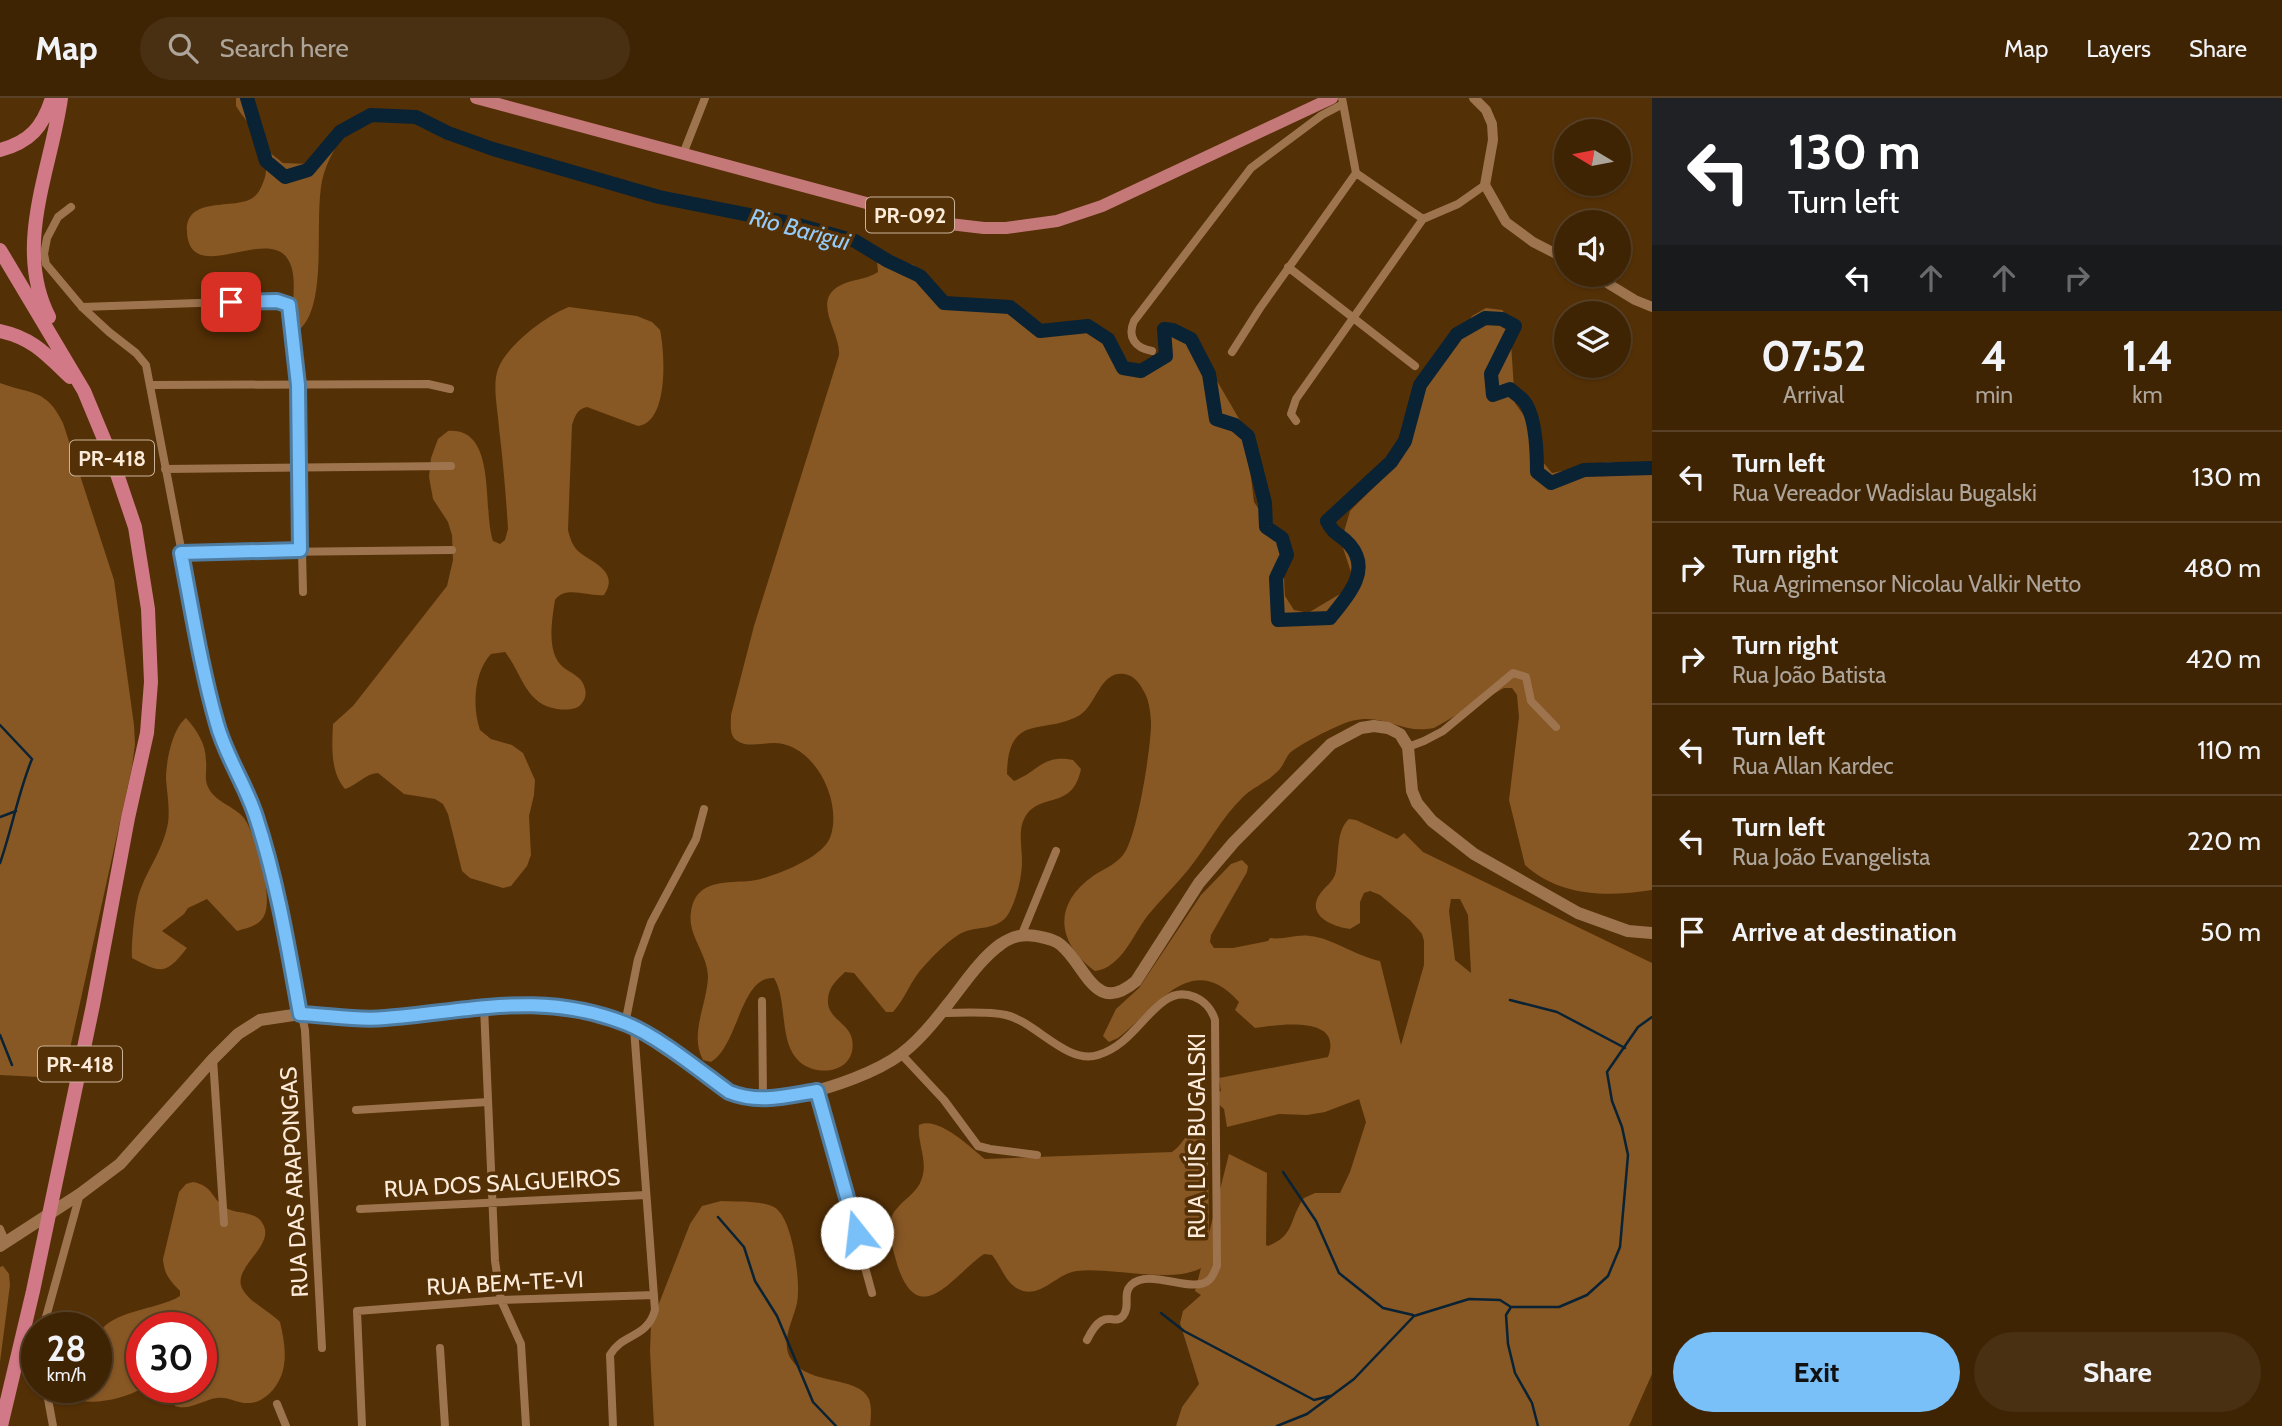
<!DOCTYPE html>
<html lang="en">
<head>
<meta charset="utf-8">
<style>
	:root { --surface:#3f2404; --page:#4a3013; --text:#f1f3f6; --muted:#ada49a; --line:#584126; --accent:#79bff8 }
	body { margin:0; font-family:Cabin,sans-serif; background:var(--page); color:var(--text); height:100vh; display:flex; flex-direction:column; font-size:26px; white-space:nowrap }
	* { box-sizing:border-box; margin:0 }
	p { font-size:23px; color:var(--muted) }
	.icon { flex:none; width:38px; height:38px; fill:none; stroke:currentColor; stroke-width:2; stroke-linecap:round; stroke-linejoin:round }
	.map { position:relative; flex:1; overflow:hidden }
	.side { display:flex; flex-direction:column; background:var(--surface); width:630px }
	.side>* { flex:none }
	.banner { background:#202124; color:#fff; overflow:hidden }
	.needle { width:46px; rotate:280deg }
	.fabs { position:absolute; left:1554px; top:21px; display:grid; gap:14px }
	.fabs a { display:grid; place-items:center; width:77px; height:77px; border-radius:50%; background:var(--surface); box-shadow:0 2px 5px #0004,0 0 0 2px var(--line); font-size:35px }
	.speed { position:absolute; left:21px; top:1214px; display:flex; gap:14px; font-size:35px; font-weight:700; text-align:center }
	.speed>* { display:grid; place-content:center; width:91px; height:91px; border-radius:50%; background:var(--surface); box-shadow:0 2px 5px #0004,0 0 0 2px var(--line); line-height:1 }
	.speed small { font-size:18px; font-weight:400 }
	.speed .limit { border:10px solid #d22; background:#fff; color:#111 }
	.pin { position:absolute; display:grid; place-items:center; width:60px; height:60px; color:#fff; margin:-30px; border-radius:14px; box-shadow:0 4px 10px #0006 }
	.me { position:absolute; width:77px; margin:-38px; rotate:344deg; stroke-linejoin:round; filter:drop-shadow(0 0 5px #0008) }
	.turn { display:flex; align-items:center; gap:24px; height:147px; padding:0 21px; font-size:32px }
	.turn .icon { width:91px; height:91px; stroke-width:2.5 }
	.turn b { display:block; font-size:49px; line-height:60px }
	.lanes { display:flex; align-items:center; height:66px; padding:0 21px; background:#0003; justify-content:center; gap:35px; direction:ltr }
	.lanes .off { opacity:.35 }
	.eta { display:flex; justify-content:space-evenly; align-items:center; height:119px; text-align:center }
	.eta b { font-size:42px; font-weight:700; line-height:49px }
	.cta { display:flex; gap:14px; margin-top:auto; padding:14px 21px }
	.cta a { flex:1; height:80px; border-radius:42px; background:var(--accent); color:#111; font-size:28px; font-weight:700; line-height:80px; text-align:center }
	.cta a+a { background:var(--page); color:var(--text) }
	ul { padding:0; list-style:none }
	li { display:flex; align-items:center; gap:21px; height:91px; padding:0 21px; border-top:2px solid var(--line) }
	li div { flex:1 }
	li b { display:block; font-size:26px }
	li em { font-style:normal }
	header { display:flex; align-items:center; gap:42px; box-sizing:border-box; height:98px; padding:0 35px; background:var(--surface); border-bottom:2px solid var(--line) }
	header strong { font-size:33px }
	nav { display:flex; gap:38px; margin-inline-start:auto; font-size:24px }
	.search { width:490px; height:63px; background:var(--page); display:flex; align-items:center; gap:18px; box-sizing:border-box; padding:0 24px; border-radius:38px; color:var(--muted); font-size:26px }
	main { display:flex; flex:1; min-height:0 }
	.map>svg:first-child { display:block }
	.green { fill:#875724; fill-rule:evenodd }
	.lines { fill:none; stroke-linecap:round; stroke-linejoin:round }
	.stream { stroke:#092234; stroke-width:2.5 }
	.river { stroke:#092234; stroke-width:14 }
	.minor { stroke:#9d744e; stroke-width:8 }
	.tertiary { stroke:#9d744e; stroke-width:10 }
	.secondary { stroke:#9d744e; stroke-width:12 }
	.primary { stroke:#c47878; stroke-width:12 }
	.trunk { stroke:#d17986; stroke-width:14 }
	.route-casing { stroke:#4f7ca1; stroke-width:18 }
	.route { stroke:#79bff8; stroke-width:12 }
	.labels { text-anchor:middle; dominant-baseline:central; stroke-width:7; stroke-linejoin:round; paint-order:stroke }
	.shield { fill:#543006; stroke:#cab39a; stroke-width:2 }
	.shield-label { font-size:21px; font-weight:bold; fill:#fdebda }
	.street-label { font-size:23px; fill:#fdebda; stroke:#543006 }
	.water-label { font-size:24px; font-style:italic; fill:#93cbfa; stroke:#543006 }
</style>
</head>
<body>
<header>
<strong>Map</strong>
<div class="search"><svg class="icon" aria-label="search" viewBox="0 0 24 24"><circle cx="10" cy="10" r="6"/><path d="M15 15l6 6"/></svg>Search here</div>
<nav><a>Map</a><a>Layers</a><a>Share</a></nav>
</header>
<main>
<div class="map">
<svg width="1652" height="1328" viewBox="0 0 1652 1328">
	<rect width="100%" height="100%" fill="#543006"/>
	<!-- green -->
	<path class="green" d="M236 0H252L264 50 283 65 309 66 341 29 345 27C339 47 326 62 322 83 314 122 328 206 300 231L295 228C289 208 300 178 287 160 266 129 191 188 187 135 184 95 239 114 255 98 260 94 263 85 265 79 267 70 267 57 263 48 257 32 244 22 236 8Z
		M870 154 914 167 934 193 950 201 993 204 1045 231 1086 228 1104 232 1119 262 1142 268 1156 265 1163 243 1168 236 1183 241 1199 252 1245 331 1254 404 1282 446 1285 498 1294 512 1308 515 1350 490 1351 474 1341 444 1350 413 1382 381 1409 339 1433 264 1457 241 1472 218 1486 210 1502 212 1513 223 1511 246 1515 305 1539 339 1542 363 1552 375 1608 364 1652 365V792C1608 799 1560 799 1525 767L1509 702 1519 619 1517 597 1512 590H1504L1434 630C1396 638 1380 607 1336 629 1326 633 1295 649 1289 656 1285 661 1283 669 1277 674 1267 684 1253 689 1243 699 1221 720 1207 749 1188 772 1176 787 1161 801 1149 816 1134 834 1122 870 1095 873 1057 845 1052 807 1093 778 1103 771 1115 767 1123 757 1137 741 1152 645 1151 623 1150 612 1149 601 1143 592 1139 584 1133 577 1124 576 1100 573 1097 606 1080 617 1044 638 1008 613 1007 676L1014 683C1039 673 1043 656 1073 662L1081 671C1073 711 1043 695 1027 716 1017 729 1022 748 1022 763 1022 779 1017 800 1009 815 997 835 975 826 958 837 943 847 930 861 919 874 909 887 904 902 893 914H886L854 875 845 874C837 882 829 888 828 901 826 920 849 925 852 941 857 967 832 978 810 970 775 956 790 906 774 880 740 878 739 947 711 964L703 962C689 936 707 907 708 879 708 856 687 837 691 814 692 805 696 796 704 791 718 782 740 785 756 782 778 777 825 759 831 737 841 704 818 654 783 646 768 642 749 652 736 642 729 637 731 625 731 617L754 528 839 257C841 234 810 202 841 187 853 181 866 182 878 174L877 163Z
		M569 209 637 218 652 224 660 232C665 255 669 324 638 328L587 309C577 311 575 318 572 327L568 432C570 440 572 447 578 453 592 465 620 473 604 497 588 499 566 487 555 502 552 521 546 555 563 569 572 576 583 579 585 591 587 597 584 605 578 609 572 612 563 612 557 611 525 606 522 575 505 554L491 556C474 574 472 609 480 632L491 641 512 647 523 655 535 682 534 697 529 718 531 757 527 768 511 788 503 790 470 780 462 773 448 716 443 706 435 701 404 696 378 675C365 676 357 687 345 691 330 674 332 647 333 626L353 608 447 488 453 462 452 437 448 424 433 401 429 379 431 360 438 341 448 333C498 329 482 411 493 443L500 446 505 442 508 431C506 397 503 364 499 330 498 312 492 288 498 271 507 247 547 217 569 209Z
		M0 285C32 297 46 290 63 325L114 482 134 627 135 646 132 669 69 955 59 972 39 979 0 977Z
		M186 620C197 632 206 646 206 663 207 671 204 681 208 689 215 704 234 708 244 720 256 737 274 799 264 818 259 828 247 830 237 833L207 801 188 810 184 816 162 833 187 850C165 878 161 875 132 860 131 846 135 803 141 790 150 767 164 749 168 725 170 709 167 696 166 681 166 664 172 631 186 620Z
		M1349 721 1356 722 1397 741 1404 735 1423 754 1652 865V1276L1629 1328H1176L1182 1309 1199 1286 1180 1225 1183 1213 1201 1197 1195 1193 1201 1170C1173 1186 1110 1169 1077 1173 1058 1175 1043 1198 1023 1193 1006 1188 1002 1169 992 1157L984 1156C954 1176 919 1235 897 1166 893 1150 886 1134 892 1118 899 1103 917 1097 922 1080 928 1062 917 1045 919 1027 938 1017 971 1050 985 1061L1172 1054C1183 1047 1186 1033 1199 1029L1203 1032 1208 1064 1209 1135 1229 1056 1267 1075 1266 1147 1268 1148C1296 1137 1289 1120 1304 1100L1315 1095H1340L1350 1074 1366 1024 1359 1001 1325 1014 1307 1017 1279 1016 1227 1029 1224 1011 1216 1004 1217 995 1221 993 1219 980 1328 959C1344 916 1277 927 1255 930L1235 912 1239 904C1191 850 1157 910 1118 940L1109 944 1103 938 1116 911 1139 890 1201 797 1231 766 1242 762 1248 768 1247 774 1211 837 1210 844 1214 850H1233L1268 843 1270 840C1284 842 1296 836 1310 838 1332 840 1356 858 1380 863L1401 947 1424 867V843L1422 836 1410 822 1380 797 1370 793 1364 795 1360 804V825L1350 831C1334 829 1308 819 1318 799 1324 788 1334 785 1336 773 1339 757 1336 732 1349 721ZM1451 801H1460L1468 817 1471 875 1455 862 1449 813Z
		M193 1084C214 1088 211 1101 226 1110 236 1116 253 1113 261 1123 280 1147 229 1169 243 1192 251 1205 269 1213 280 1224 286 1249 290 1276 269 1296 263 1301 257 1305 249 1305 238 1306 228 1298 217 1300 202 1302 190 1313 175 1308L172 1298 174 1290H201V1230H142L143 1290C118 1304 75 1312 52 1290H96C96 1275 94 1259 96 1245 100 1212 157 1213 180 1198V1193C170 1183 164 1176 163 1161L179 1094 186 1086Z
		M721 1103C736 1104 759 1102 774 1109 793 1119 801 1185 797 1205 793 1223 780 1244 791 1261 808 1288 858 1277 869 1301 872 1309 871 1320 870 1328H654L650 1253 651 1226 690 1126 702 1108Z
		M3 1168 9 1176 10 1187 0 1264V1169Z"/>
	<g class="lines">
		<!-- stream -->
		<path class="stream" d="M0 627 32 661C18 695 12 731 0 765
			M0 719 16 713
			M1510 902 1557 914 1625 950
			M0 937 12 967
			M1283 1074 1316 1123 1339 1175 1383 1210 1413 1217
			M718 1119 744 1149 755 1183 777 1218 813 1304 836 1328
			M1511 1209 1506 1217 1508 1246 1515 1275 1532 1305 1538 1328
			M1161 1215 1184 1233 1314 1302 1330 1298
			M1277 1328 1307 1316 1354 1281 1414 1218 1469 1201 1500 1202 1511 1209H1559L1587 1197 1608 1178 1620 1149 1628 1057 1622 1029 1612 1003 1607 974 1638 929 1652 919"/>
		<!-- river -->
		<path class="river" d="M247 0 266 63 285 79 308 72 340 34 371 17 416 19 448 35 493 51 659 99 795 126 855 143 888 163 920 178 944 205 1010 209 1040 233 1088 228 1108 241 1123 270 1141 273 1166 258 1164 231 1173 232 1191 241 1209 276 1216 321 1235 327 1248 338 1265 405 1266 429 1282 440 1287 457 1276 480 1278 522 1330 520C1347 499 1372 473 1350 447 1341 436 1334 438 1327 423L1391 364 1405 343 1420 287 1457 236 1485 220 1502 221 1515 228 1491 276 1493 297 1510 291C1514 295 1519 298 1523 302 1536 316 1537 355 1537 374L1551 385 1584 372 1652 370"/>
		<!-- minor -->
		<path class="minor" d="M1342 0 1356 75 1423 121
			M683 56 705 0
			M71 109 58 119 47 140 44 156 46 166 82 209 109 234 136 255 146 267 209 597 224 648 253 709 261 733 278 800 305 932 322 1250
			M1288 169 1415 268
			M82 209 256 203H277L289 207 298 287 303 494
			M1152 253C1135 250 1127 239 1134 223L1251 70 1322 17 1343 6
			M1232 254 1260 210 1356 75
			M152 287 428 286 450 291
			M1296 323 1291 316 1296 301 1423 121 1458 106 1485 87
			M165 371 451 368
			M181 455 452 452
			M1408 649 1424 643 1443 633 1513 575 1526 579 1531 603 1556 629
			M1022 836 1056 753
			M762 903 763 1001
			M484 909 495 1163 501 1202 521 1246 526 1328
			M941 915C962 915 987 913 1006 917 1036 924 1067 967 1098 957 1128 948 1141 920 1164 903 1184 888 1209 901 1215 922L1217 1168C1215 1172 1213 1179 1209 1182 1193 1197 1149 1169 1131 1187 1122 1196 1131 1208 1123 1218 1114 1229 1104 1207 1087 1242
			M625 926 638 861 651 825 696 741 704 711
			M901 956 944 1002 978 1048 990 1051 1037 1057
			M213 961 224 1125
			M817 993 872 1195
			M356 1012 488 1004
			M360 1111 646 1097
			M0 1131 6 1145
			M43 1230 80 1096
			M440 1250 445 1328
			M46 1290 53 1328
			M277 1306 286 1328
			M362 1328 357 1213 501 1202 654 1197
			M613 1328 610 1257C622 1235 647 1241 655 1212L634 930"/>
		<!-- tertiary -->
		<path class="tertiary" d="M1474 0 1486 12 1492 26 1493 42 1485 87 1506 124 1533 144 1566 161
			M1594 177 1635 202 1652 209"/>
		<!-- secondary -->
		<path class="secondary" d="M0 1148 80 1096 120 1066 213 961 238 936 260 922 300 916 382 921 507 907 531 906 575 910 634 930 729 994C753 1004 777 1000 802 996 832 990 877 974 901 956 919 943 935 923 948 906 964 886 980 861 1001 846 1013 838 1022 836 1036 838 1045 840 1054 841 1061 847 1087 869 1095 918 1136 883L1199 785 1234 744 1331 646 1361 630 1374 628 1388 630 1400 636 1408 649 1412 693 1417 705 1432 723 1474 756 1578 815 1628 833 1652 835"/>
		<!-- primary -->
		<path class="primary" d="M476 0 911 117 941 125 984 130H1006L1057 123 1102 108 1332 0"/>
		<!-- trunk -->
		<path class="trunk" d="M0 52C30 44 43 29 52 0
			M0 152 84 293 111 358 135 429 148 511 151 584 147 635 128 720 93 907 33 1193 1 1328
			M49 219C13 148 51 72 61 0
			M0 233C33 240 47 257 70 279"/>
	</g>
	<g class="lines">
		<defs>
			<path id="route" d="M231 204 277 203 289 207 298 287 300 452 181 455C192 512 201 570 217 626 226 659 246 687 256 719 277 783 288 850 300 916 328 917 357 923 385 920 473 913 542 892 627 926 659 939 700 973 729 994 758 1006 787 998 817 993L857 1135"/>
		</defs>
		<!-- route casing -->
		<use href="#route" class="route-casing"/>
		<!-- route -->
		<use href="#route" class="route"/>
	</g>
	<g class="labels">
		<!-- shield labels -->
		<g class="shield">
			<rect x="866" y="99.5" width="88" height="35" rx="5"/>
			<rect x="70" y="342.5" width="84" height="35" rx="5"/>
			<rect x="38" y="948.5" width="84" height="35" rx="5"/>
		</g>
		<g class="shield-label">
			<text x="910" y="117">PR-092</text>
			<text x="112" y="360">PR-418</text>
			<text x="80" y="966">PR-418</text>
		</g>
		<!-- street labels -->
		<g class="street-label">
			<text transform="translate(1197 1038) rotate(-90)">RUA LUÍS BUGALSKI</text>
			<text transform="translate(294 1084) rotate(-93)">RUA DAS ARAPONGAS</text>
			<text transform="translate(502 1085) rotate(-3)">RUA DOS SALGUEIROS</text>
			<text transform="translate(505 1185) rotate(-3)">RUA BEM-TE-VI</text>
		</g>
		<!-- water labels -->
		<g class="water-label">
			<text transform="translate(800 131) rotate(15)">Rio Barigui</text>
		</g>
	</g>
</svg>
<div class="fabs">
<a><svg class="needle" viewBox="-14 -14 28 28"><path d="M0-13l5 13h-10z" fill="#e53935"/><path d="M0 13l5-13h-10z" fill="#ada49a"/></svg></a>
<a><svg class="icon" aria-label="sound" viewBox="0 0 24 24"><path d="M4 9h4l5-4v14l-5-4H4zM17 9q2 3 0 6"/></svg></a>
<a><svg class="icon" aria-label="layers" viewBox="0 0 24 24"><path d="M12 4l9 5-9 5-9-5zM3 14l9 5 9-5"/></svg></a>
</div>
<div class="speed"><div>28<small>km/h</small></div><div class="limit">30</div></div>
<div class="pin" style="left:231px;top:204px;background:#d93025"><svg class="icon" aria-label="arrive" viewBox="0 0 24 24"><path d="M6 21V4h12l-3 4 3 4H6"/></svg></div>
<svg class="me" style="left:857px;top:1135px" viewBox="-20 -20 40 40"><circle r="19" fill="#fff"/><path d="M0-13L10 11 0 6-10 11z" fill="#79bff8"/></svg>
</div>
<section class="side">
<div class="banner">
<div class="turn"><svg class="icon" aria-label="left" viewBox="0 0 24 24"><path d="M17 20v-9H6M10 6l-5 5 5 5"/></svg><div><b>130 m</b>Turn left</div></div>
<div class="lanes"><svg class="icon" aria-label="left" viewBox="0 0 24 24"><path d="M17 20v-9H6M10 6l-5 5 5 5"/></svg><svg class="icon off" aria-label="ahead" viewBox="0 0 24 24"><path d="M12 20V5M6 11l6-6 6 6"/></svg><svg class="icon off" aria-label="ahead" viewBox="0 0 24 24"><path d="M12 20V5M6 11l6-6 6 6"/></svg><svg class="icon off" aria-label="right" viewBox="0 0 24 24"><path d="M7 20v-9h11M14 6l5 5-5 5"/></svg></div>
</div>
<div class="eta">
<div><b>07:52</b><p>Arrival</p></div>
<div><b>4</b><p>min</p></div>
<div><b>1.4</b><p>km</p></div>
</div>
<ul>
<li><svg class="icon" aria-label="left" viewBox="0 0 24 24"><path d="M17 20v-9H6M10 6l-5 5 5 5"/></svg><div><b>Turn left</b><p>Rua Vereador Wadislau Bugalski</p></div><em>130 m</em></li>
<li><svg class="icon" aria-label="right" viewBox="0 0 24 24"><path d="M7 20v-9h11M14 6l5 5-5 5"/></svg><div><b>Turn right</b><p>Rua Agrimensor Nicolau Valkir Netto</p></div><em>480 m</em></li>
<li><svg class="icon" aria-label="right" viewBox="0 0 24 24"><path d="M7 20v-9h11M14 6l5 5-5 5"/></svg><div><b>Turn right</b><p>Rua João Batista</p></div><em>420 m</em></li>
<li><svg class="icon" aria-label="left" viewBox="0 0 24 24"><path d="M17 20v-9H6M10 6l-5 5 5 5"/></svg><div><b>Turn left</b><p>Rua Allan Kardec</p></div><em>110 m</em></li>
<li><svg class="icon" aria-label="left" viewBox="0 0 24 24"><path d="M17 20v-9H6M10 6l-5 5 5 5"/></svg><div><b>Turn left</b><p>Rua João Evangelista</p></div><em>220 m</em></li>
<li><svg class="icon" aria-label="arrive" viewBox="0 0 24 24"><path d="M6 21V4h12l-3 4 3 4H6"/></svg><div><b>Arrive at destination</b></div><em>50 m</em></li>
</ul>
<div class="cta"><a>Exit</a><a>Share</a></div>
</section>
</main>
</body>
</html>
